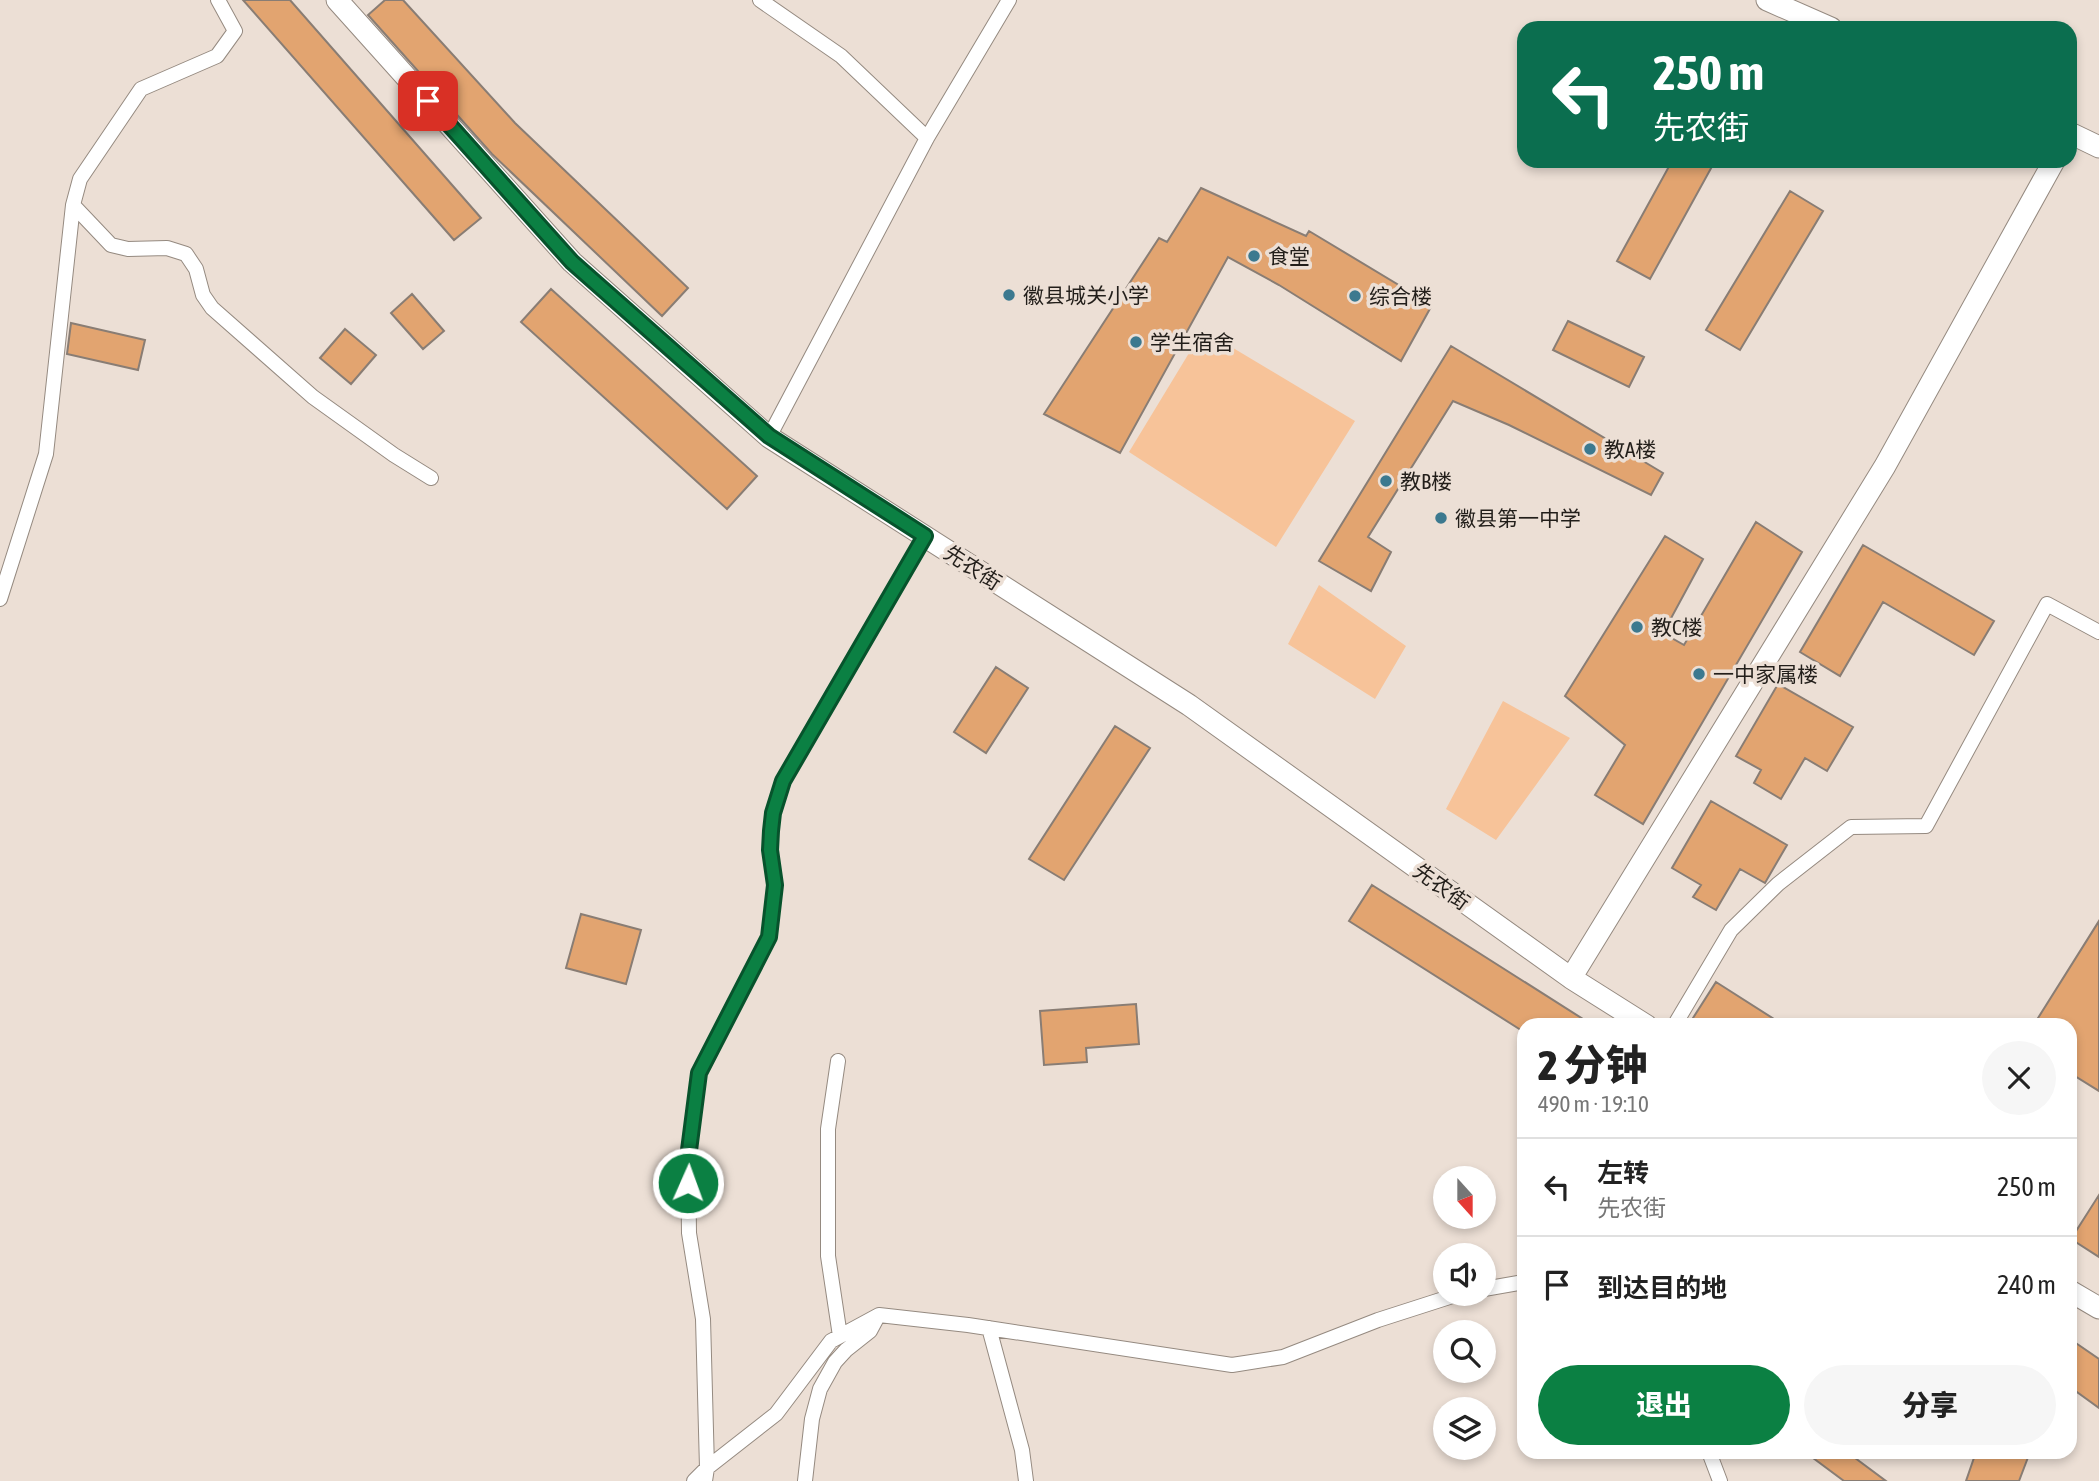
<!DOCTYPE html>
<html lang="zh">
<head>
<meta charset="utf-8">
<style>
	:root { --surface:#fff; --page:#f6f6f6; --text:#222; --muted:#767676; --line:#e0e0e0; --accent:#0b8043 }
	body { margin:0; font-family:"Asap Condensed","Noto Sans SC",sans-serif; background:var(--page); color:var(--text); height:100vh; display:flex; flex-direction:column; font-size:26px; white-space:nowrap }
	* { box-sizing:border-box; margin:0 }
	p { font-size:23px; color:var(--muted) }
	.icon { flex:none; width:38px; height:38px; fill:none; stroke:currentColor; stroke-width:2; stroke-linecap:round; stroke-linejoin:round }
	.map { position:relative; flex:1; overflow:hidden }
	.side { position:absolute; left:1517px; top:1018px; width:560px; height:441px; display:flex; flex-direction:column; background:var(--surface); border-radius:21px; box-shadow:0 4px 10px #0003 }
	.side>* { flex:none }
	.guide { position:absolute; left:1517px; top:21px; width:560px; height:147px; border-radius:21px; box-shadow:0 4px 10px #0003; background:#0b6e4f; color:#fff; overflow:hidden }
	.needle { width:46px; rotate:159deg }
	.buttons { position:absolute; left:1433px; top:1166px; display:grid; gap:14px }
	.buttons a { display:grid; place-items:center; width:63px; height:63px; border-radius:50%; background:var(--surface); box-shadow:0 4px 10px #0003; font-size:35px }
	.pin { position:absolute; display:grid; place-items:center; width:60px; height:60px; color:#fff; margin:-30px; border-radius:14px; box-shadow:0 4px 10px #0006 }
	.me { position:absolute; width:77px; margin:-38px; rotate:2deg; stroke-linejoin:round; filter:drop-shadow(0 0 5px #0008) }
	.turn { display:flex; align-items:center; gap:24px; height:147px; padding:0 21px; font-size:32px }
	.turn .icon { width:91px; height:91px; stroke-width:2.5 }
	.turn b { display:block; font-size:49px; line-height:60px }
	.round { display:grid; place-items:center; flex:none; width:74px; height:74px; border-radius:37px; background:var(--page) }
	.overview { display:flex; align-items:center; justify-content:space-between; height:119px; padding:0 21px }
	h1 { font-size:42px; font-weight:800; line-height:52px }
	.primary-button { display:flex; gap:14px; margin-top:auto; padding:14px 21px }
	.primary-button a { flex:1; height:80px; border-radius:42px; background:var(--accent); color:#fff; font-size:28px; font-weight:800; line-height:80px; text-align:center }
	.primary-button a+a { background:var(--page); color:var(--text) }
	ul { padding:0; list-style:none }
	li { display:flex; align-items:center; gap:21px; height:98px; padding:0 21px; border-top:2px solid var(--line) }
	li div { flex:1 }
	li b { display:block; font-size:26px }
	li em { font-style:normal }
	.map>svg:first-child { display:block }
	.green { fill:#f7c399 }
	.building { fill:#e2a470; stroke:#897d74; stroke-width:2 }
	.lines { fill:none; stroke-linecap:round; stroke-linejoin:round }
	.street-casing { stroke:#958a80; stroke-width:16 }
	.secondary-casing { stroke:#958a80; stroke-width:23 }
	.street { stroke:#fff; stroke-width:14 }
	.secondary { stroke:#fff; stroke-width:21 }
	.route-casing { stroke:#07532c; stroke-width:18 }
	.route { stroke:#0b8043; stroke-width:12 }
	.poi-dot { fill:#3c798f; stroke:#ecdfd5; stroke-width:2.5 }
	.labels { text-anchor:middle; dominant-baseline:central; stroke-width:7; stroke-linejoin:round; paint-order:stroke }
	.poi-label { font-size:21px; fill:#221e1a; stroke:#ecdfd5; text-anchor:start }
	.street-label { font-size:21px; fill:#221e1a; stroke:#ecdfd5 }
</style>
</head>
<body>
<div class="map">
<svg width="2099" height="1481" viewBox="0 0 2099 1481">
	<rect width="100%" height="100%" fill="#ecdfd5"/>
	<!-- green -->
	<path class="green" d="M1203 330 1355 421 1276 547 1129 452Z
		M1319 585 1406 646 1375 699 1288 644Z
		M1503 701 1570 738 1496 840 1446 809Z"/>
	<!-- building -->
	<path class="building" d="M243 0H290L481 218 454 240Z
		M385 0H403L515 123 688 288 662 316 492 154 368 15Z
		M1672 161H1715L1650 279 1617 261Z
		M1201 188 1306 236 1309 231 1432 305 1401 361 1279 285 1228 257 1120 453 1044 414 1159 238 1167 242Z
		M1790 191 1823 211 1740 350 1706 330Z
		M551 289 757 476 727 509 521 322Z
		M412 294 444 331 423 349 391 313Z
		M1568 321 1644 357 1629 387 1553 350Z
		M71 323 145 340 138 370 67 354Z
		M345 329 376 355 351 384 320 358Z
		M1451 346 1663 473 1651 495 1509 425 1453 401 1368 537 1391 552 1371 591 1319 561Z
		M1756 522 1802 552 1643 824 1595 795 1625 745 1565 696 1665 536 1703 559 1663 633 1684 645Z
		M1863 545 1994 621 1974 655 1883 602 1840 676 1800 652Z
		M996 667 1028 688 986 753 954 732Z
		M1778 684 1853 727 1827 771 1805 758 1781 799 1754 783 1761 770 1736 756Z
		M1115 726 1150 748 1064 880 1029 859Z
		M1711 801 1787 845 1765 883 1740 869 1716 910 1693 897 1701 885 1672 868Z
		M1372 885 1594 1026H1524V1032L1349 921Z
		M581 914 641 930 626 984 566 968Z
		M2099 921V1091L2070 1073V1026H2033Z
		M1716 982 1785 1026H1704L1693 1018Z
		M1136 1004 1139 1044 1086 1048 1087 1062 1044 1065 1040 1011Z
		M2099 1195V1257L2071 1239Z
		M2070 1339 2099 1359V1408L2070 1387Z
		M1805 1452H1847L1886 1481H1844Z
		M1976 1452H2030L2019 1481H1966Z"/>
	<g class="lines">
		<defs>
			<path id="street" d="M760 0 841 56 927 138
				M73 205 111 245 128 249 167 248 186 254 196 269 203 295 212 308 313 397 394 455 431 478
				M769 437 927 138 1009 0
				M0 599 46 454 73 205 80 179 141 89 217 56 235 31 218 0
				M1674 1026 1731 930 1778 884 1851 827 1926 826 2047 604 2099 632
				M838 1061 828 1129V1256L840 1336
				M1484 1289 1524 1282
				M989 1328 1022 1450 1026 1481
				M1709 1452 1720 1481
				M694 1481 707 1468 776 1414 831 1341 879 1315 968 1325 1232 1365 1283 1357 1378 1320 1462 1293
				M705 1481 707 1468 703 1319 689 1233 688 1159 699 1073 769 937 775 885 770 850 771 831 773 813 783 781 925 536
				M805 1481 812 1419 820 1389 835 1362 846 1350 870 1331 878 1316"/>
			<path id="secondary" d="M337 0 572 262 769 437 1189 705 1571 978 1647 1026
				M1767 0 1831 28
				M2070 133 2099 147
				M1571 978 1885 466 2054 161
				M2070 1291 2099 1308"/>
		</defs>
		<!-- street casing -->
		<use href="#street" class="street-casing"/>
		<!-- secondary casing -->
		<use href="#secondary" class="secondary-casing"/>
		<!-- street -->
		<use href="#street" class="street"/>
		<!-- secondary -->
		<use href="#secondary" class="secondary"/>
	</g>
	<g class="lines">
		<defs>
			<path id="route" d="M428 101 572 262 769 436 925 536 783 781 773 813 771 831 770 850 775 885 769 937 699 1073 688 1158V1183"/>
		</defs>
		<!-- route casing -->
		<use href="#route" class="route-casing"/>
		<!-- route -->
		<use href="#route" class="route"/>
	</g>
	<!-- markers -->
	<g class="poi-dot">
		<circle cx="1254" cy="256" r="7"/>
		<circle cx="1009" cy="295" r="7"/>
		<circle cx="1355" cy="296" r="7"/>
		<circle cx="1136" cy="342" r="7"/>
		<circle cx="1590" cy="449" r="7"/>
		<circle cx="1386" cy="481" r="7"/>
		<circle cx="1441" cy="518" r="7"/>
		<circle cx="1637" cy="627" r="7"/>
		<circle cx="1699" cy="674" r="7"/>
	</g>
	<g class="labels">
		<!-- poi labels -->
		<g class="poi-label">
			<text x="1268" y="256">食堂</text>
			<text x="1023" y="295">徽县城关小学</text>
			<text x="1369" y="296">综合楼</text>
			<text x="1150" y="342">学生宿舍</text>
			<text x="1604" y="449">教A楼</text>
			<text x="1400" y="481">教B楼</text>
			<text x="1455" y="518">徽县第一中学</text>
			<text x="1651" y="627">教C楼</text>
			<text x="1713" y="674">一中家属楼</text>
		</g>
		<!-- street labels -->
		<g class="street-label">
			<text transform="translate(973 567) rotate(33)">先农街</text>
			<text transform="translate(1442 886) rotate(36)">先农街</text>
		</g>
	</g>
</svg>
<div class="buttons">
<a><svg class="needle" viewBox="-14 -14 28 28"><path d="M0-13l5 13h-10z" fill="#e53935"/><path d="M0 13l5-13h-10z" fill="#767676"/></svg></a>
<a><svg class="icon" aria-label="sound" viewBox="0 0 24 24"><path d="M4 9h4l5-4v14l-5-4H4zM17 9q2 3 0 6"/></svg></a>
<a><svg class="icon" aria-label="search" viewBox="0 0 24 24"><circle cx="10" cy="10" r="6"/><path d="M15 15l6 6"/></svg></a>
<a><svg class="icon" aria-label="layers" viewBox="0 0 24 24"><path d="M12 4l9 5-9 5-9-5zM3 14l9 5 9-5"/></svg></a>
</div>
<div class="pin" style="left:428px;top:101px;background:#d93025"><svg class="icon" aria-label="arrive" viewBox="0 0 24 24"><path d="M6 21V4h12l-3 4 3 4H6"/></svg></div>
<svg class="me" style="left:688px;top:1183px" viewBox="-20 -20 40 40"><circle r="17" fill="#0b8043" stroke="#fff" stroke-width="3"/><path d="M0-11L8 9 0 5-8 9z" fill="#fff"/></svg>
<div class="guide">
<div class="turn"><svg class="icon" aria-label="left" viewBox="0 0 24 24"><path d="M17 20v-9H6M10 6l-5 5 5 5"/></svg><div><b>250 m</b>先农街</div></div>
</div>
<section class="side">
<div class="overview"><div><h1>2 分钟</h1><p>490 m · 19:10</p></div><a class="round"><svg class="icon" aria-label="close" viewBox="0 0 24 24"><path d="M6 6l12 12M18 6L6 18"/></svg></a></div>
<ul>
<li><svg class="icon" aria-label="left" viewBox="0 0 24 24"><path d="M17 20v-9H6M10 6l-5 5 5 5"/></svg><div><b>左转</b><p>先农街</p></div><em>250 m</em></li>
<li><svg class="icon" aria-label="arrive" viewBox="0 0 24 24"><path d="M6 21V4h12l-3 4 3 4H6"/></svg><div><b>到达目的地</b></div><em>240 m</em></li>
</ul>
<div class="primary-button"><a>退出</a><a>分享</a></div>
</section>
</div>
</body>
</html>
